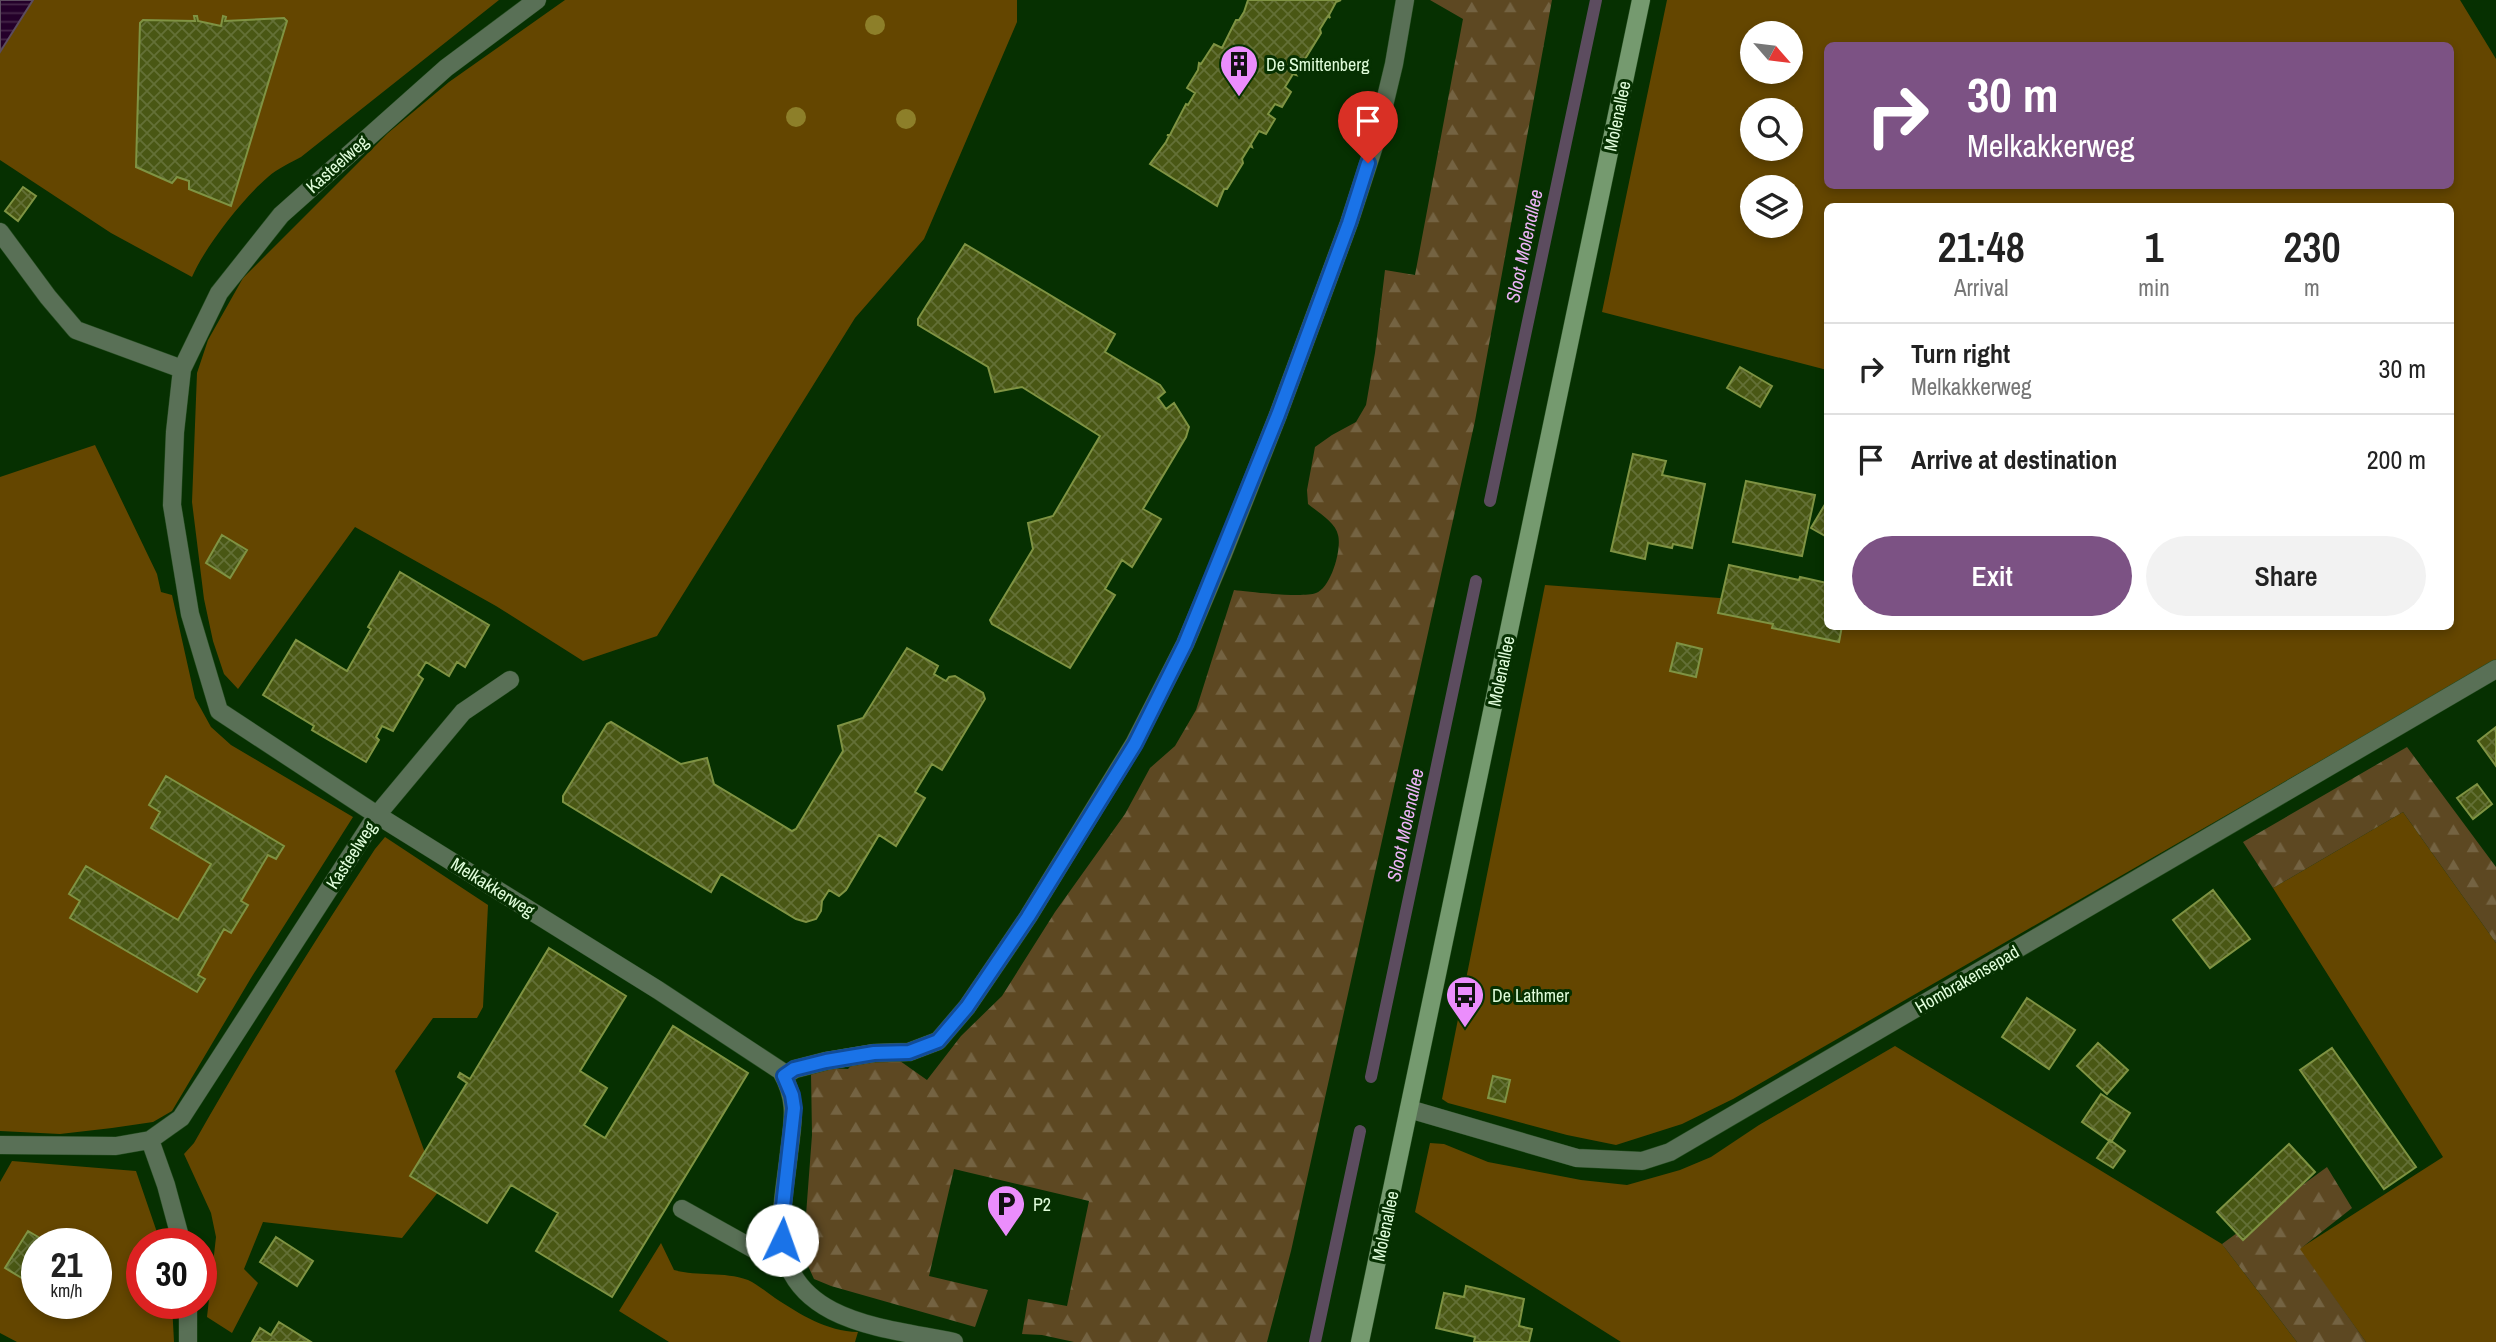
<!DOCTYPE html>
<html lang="en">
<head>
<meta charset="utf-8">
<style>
	:root { --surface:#fff; --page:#f2f2f2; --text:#222; --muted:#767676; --line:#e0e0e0; --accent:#7c5284 }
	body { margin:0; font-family:"Archivo Narrow",sans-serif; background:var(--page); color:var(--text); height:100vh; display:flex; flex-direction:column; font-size:26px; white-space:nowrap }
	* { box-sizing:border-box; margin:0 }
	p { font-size:23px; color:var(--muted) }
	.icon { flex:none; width:38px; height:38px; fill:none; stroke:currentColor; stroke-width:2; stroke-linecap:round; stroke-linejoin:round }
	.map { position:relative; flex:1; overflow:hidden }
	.side { position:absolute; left:1824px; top:203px; width:630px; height:427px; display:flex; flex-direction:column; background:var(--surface); border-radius:10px; box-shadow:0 4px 10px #0003 }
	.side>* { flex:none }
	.top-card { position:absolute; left:1824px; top:42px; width:630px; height:147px; border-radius:10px; box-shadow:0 4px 10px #0003; background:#7c5284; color:#fff; overflow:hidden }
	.needle { width:46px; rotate:118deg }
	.buttons { position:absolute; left:1740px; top:21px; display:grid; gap:14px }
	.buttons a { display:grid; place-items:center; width:63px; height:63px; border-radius:50%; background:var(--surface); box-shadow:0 4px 10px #0003; font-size:35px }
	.speed { position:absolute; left:21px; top:1228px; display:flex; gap:14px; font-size:35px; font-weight:700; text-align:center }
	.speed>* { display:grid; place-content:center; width:91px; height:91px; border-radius:50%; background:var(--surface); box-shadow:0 4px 10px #0003; line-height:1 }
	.speed small { font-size:18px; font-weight:400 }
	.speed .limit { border:10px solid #d22; background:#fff; color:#111 }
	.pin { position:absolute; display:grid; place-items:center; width:60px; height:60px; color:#fff; margin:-72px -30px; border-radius:50% 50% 50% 0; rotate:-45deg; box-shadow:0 0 7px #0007 }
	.pin .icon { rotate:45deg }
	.me { position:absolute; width:77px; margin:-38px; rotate:3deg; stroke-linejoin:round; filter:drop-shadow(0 0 5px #0008) }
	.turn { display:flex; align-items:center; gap:24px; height:147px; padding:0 28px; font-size:32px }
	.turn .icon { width:91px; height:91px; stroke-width:2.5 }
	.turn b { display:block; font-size:49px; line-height:60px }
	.eta { display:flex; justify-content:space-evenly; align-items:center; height:119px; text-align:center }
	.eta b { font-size:42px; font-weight:600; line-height:49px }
	.action { display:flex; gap:14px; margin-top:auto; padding:14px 28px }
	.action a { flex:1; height:80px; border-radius:42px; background:var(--accent); color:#fff; font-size:28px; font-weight:600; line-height:80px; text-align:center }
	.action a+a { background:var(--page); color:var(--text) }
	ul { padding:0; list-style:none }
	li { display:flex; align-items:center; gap:21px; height:91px; padding:0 28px; border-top:2px solid var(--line) }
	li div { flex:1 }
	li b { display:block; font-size:26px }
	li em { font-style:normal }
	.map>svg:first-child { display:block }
	.grass { fill:#644600; fill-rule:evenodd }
	.forest { fill:url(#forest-firs) }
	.water { fill:url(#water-rules); stroke:#5c4c5f; stroke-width:2 }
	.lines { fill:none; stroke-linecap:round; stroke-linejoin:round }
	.stream { stroke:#5c4c5f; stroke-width:12 }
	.building { fill:url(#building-cross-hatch); stroke:#7f9343; stroke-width:2 }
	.street-casing { stroke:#254d20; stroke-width:19 }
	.secondary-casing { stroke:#254d20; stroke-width:19 }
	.street { stroke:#597056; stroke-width:18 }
	.secondary { stroke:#759a6f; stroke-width:18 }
	.tree { fill:#8d7f29 }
	.route-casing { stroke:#114b97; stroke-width:18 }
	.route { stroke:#1a73e8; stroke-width:12 }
	.labels { text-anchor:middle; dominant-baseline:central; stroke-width:6; stroke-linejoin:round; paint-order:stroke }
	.poi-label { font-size:18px; fill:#e0fddb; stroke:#063001; text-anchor:start }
	.street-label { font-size:18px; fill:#e0fddb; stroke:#063001 }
	.water-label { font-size:19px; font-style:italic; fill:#ecb3f6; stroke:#063001 }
</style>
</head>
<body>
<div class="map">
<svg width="2496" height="1342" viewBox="0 0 2496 1342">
	<defs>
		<pattern id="forest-firs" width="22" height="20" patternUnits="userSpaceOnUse" patternTransform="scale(1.75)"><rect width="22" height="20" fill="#5d4822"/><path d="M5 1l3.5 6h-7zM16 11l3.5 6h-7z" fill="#746342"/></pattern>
		<pattern id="water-rules" width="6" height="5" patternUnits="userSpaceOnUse" patternTransform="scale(1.75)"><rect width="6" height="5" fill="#24002a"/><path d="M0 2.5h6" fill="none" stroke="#442648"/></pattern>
		<pattern id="building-cross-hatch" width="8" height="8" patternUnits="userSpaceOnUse" patternTransform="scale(1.75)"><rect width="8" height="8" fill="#495714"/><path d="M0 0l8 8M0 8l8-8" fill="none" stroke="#637036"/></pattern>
	</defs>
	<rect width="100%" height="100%" fill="#063001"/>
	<!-- grass -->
	<path class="grass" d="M33 0H499L301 157C290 163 277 169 268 177 242 199 205 247 192 277L111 233 0 160V53Z
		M565 0H1017V22L924 239 855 318 657 636 583 661 496 606 355 527 238 689 224 674 213 641 204 599 192 502 197 373 208 340 243 278 388 133 449 82Z
		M1667 0H2460L2496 59V660L1733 1099 1682 1124 1616 1145 1567 1135 1448 1103 1442 1099 1545 585 1733 599 1827 626H2450V206H1827V370L1602 312ZM1752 33H1790V72H1752ZM1827 46H2450V186H1827ZM1752 110H1790V149H1752ZM1752 187H1790V226H1752Z
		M95 445 157 574 161 592 172 595 195 698 211 727 231 745 353 817 251 978 172 1111 153 1122 112 1128 60 1134 0 1131V477Z
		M2403 812 2496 943V1342H2366L2299 1249 2443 1157 2273 888Z
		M385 837 488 905 483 1007 477 1018H433L395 1071 439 1191 402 1238 263 1222 244 1269 258 1283 232 1333 207 1317 216 1237 211 1213 184 1154 194 1143C251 1042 312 945 375 849Z
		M1895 1046 2222 1244 2297 1342H1621L1415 1212 1430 1143 1444 1144 1488 1162 1581 1180 1627 1185 1680 1170 1711 1157 1759 1125Z
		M12 1161 136 1171 161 1244H142V1304H172L174 1342H17L0 1333V1182ZM37 1244H96V1304H37Z
		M661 1243 674 1270C699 1277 723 1271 748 1280 757 1284 766 1292 775 1298 801 1315 826 1331 858 1332L855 1342H669L619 1311Z"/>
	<!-- forest -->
	<path class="forest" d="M1430 0H1552L1475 421 1291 1251 1267 1342H1074L1042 1335 1022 1334 1028 1299 1067 1306 1089 1201 954 1169 929 1276 988 1290 975 1327 831 1286 814 1279 803 1255 812 1135 811 1073 809 1067 848 1069 869 1045 883 1049 927 1080 961 1036 1002 996 1055 912 1125 814 1150 768 1175 746 1196 710 1234 590C1250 592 1303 598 1316 593 1331 588 1342 549 1338 535 1336 523 1318 512 1308 504L1307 490 1315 447 1332 435 1356 422 1366 405 1375 353 1385 270 1415 275 1463 19Z
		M2407 747 2496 867V943L2403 812 2273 888 2243 842Z
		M2327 1167 2352 1208 2300 1249 2366 1342H2297L2222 1244Z"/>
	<!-- water -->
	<path class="water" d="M0 0H33L0 52Z"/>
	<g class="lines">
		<!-- stream -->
		<path class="stream" d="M1490 501 1596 0
			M1371 1077 1476 581
			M1315 1342 1360 1131"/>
	</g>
	<!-- building -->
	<path class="building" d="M1248 0H1341L1336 2 1329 15 1330 18 1328 16 1320 29 1321 33 1305 59H1302L1294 72 1296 75 1293 74 1285 87 1291 92 1282 107 1275 104 1268 114 1275 119 1266 134 1259 131 1251 144 1252 147 1250 146 1242 159 1243 163 1227 189H1224L1217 206 1150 164 1166 142 1169 136 1167 135H1170L1173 129 1186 104 1188 105 1195 93 1187 88 1198 70 1199 63 1201 64 1214 44 1222 48 1236 20H1239L1244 12Z
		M194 16H197L198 21 221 26 223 16 226 17 225 21 284 18 287 21 231 206 189 189V181L177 177 172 183 136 167 140 23 143 20 195 21Z
		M23 187 36 196 18 221 5 211Z
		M965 244 1115 334 1105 352 1160 385 1165 392 1158 398 1166 409 1174 403 1189 427 1186 437 1143 509 1161 519 1132 567 1122 560 1105 589 1115 595 1070 668 992 624 990 620 1033 549 1028 523 1053 516 1100 436 1022 387 995 392 988 367 918 325V319Z
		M1740 367 1772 386 1760 407 1727 388Z
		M1633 454 1666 461 1662 475 1705 484 1692 548 1673 544 1672 548 1648 543 1645 559 1611 551Z
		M1746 481 1815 495 1802 556 1733 542Z
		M1827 501V537L1811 528Z
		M222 535 247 550 230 578 206 563Z
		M1729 565 1799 580 1800 577 1827 583V626H1842L1839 642 1772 628 1773 624 1718 613Z
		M400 572 489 625 465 667 457 662 449 676 426 662 418 675 423 679 393 731 382 726 376 737 379 740 366 762 312 730 314 726 263 695 296 640 347 671 371 629 368 627Z
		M1677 643 1702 649 1696 677 1670 671Z
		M907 648 938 666 934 674 946 681 949 677 955 676 983 693 985 699 942 770 932 764 915 792 925 798 896 846 879 835 846 890 839 896 829 890 822 901 821 911 816 919 806 922 796 919 721 874 711 892 563 802V796L607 724 611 722 681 764 707 758 714 784 792 831 796 829 843 751 838 726 863 718Z
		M2496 727V766L2478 741Z
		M166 776 284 846 276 859 268 855 241 901 248 905 231 933 224 929 198 975 205 979 197 992 70 918 80 901 69 894 86 866 178 920 211 864 151 828 160 812 149 805Z
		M2477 784 2492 804 2473 819 2457 798Z
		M2213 890 2250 939 2210 968 2173 920Z
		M549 948 626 996 580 1071 607 1088 584 1125 605 1138 673 1026 748 1073 612 1297 536 1251 558 1213 511 1185 487 1223 410 1176 467 1083 458 1077 460 1073 470 1079Z
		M2027 998 2075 1030 2049 1069 2002 1037Z
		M2098 1043 2128 1070 2107 1094 2077 1066Z
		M2332 1048 2416 1167 2384 1189 2300 1070Z
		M1493 1076 1510 1080 1505 1102 1488 1098Z
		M2101 1094 2130 1113 2111 1142 2082 1122Z
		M2110 1140 2125 1151 2113 1168 2097 1158Z
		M2289 1144 2315 1172 2243 1240 2217 1212Z
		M28 1231 50 1244H37V1272L30 1283 5 1268Z
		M276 1237 313 1261 297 1286 260 1262Z
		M1466 1286 1524 1299 1519 1326 1532 1329 1529 1342H1474L1475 1337 1436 1328 1444 1293 1464 1297Z
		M279 1322 311 1342H252L260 1328 271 1335Z"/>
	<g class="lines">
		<defs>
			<path id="street" d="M537 0 446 68 281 215 219 293 182 369 175 432 172 505 190 614 219 711 377 815 658 990 781 1071C798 1101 793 1120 789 1153 786 1181 780 1211 782 1238 789 1324 889 1328 954 1342
				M0 232 48 297 76 330 182 369
				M784 1076 795 1069 826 1061 874 1053 909 1052 938 1041 967 1007 1028 917 1134 744 1185 644 1223 554 1278 415 1349 223 1375 143 1394 64 1405 0
				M1409 1109 1577 1158 1642 1161 1670 1152 2496 669
				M150 1140 166 1185 182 1244
				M0 1145 116 1146 150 1140 181 1118 377 815 463 712 510 680
				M682 1209 775 1261 788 1265
				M188 1304V1342"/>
			<path id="secondary" d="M1360 1342 1641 0"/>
		</defs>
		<!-- street casing -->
		<use href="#street" class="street-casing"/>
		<!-- secondary casing -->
		<use href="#secondary" class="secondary-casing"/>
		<!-- street -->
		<use href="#street" class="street"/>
		<!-- secondary -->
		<use href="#secondary" class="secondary"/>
	</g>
	<!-- trees -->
	<g class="tree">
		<circle cx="875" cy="25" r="10"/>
		<circle cx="796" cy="117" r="10"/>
		<circle cx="906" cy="119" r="10"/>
	</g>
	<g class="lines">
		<defs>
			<path id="route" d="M782 1240V1215L794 1108 792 1095 784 1076 794 1069 826 1061 874 1053 909 1052 938 1041 967 1007 1028 917 1135 744 1185 644 1278 415 1349 223 1368 163"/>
		</defs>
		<!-- route casing -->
		<use href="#route" class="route-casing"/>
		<!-- route -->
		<use href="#route" class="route"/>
	</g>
	<!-- icons -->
	<defs>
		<symbol id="building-pin" viewBox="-11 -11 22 30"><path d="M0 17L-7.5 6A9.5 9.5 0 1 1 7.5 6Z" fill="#eb8dfc" stroke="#063001"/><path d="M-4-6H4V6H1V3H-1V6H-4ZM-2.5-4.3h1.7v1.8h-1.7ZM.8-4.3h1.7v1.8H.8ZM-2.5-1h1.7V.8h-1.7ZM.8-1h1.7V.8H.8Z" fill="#111"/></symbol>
		<symbol id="bus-pin" viewBox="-11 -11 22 30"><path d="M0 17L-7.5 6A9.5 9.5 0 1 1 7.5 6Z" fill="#eb8dfc" stroke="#063001"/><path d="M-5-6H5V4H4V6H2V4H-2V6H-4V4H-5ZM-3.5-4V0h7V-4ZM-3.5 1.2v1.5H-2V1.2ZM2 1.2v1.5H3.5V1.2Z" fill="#111"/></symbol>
		<symbol id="parking-pin" viewBox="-11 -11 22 30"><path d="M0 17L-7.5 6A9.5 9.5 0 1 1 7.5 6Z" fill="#eb8dfc" stroke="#063001"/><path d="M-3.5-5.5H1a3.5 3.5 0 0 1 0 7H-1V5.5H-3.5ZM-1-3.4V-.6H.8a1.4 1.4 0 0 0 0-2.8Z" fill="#111"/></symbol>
	</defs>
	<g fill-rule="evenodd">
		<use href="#building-pin" x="1217" y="42" width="44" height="60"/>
		<use href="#bus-pin" x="1443" y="973" width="44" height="60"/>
		<use href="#parking-pin" x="984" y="1182" width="44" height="60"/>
	</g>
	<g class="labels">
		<!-- poi labels -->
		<g class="poi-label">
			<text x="1266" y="64">De Smittenberg</text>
			<text x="1492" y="995">De Lathmer</text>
			<text x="1033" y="1204">P2</text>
		</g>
		<!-- street labels -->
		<g class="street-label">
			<text transform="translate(1617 116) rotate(-78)">Molenallee</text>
			<text transform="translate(337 164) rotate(-42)">Kasteelweg</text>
			<text transform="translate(1501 671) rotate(-78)">Molenallee</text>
			<text transform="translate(351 855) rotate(-57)">Kasteelweg</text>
			<text transform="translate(493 887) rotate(32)">Melkakkerweg</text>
			<text transform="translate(1967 979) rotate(-30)">Hombrakensepad</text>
			<text transform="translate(1385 1226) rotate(-78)">Molenallee</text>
		</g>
		<!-- water labels -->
		<g class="water-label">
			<text transform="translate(1524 246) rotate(-78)">Sloot Molenallee</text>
			<text transform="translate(1405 825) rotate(-78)">Sloot Molenallee</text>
		</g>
	</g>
</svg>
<div class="buttons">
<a><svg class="needle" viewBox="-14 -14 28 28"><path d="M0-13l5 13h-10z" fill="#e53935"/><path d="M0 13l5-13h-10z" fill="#767676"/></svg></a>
<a><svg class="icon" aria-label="search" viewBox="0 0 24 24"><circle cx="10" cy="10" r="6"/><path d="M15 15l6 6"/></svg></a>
<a><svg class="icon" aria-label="layers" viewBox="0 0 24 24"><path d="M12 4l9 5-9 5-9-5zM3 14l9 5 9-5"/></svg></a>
</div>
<div class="speed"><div>21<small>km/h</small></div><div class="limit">30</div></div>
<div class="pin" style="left:1368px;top:163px;background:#d93025"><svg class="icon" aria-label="arrive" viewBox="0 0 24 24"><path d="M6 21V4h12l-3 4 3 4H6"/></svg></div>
<svg class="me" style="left:782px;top:1240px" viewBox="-20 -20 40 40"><circle r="19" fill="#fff"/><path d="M0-13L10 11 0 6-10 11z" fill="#1a73e8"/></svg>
<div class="top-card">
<div class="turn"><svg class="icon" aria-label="right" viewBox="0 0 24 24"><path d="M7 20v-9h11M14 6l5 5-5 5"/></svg><div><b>30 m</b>Melkakkerweg</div></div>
</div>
<section class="side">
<div class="eta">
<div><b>21:48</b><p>Arrival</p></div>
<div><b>1</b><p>min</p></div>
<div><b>230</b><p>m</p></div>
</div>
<ul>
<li><svg class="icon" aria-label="right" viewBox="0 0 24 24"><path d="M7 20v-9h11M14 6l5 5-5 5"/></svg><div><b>Turn right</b><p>Melkakkerweg</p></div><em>30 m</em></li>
<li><svg class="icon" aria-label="arrive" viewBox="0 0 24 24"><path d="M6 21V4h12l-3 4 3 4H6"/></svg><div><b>Arrive at destination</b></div><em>200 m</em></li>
</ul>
<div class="action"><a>Exit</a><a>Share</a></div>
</section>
</div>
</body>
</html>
